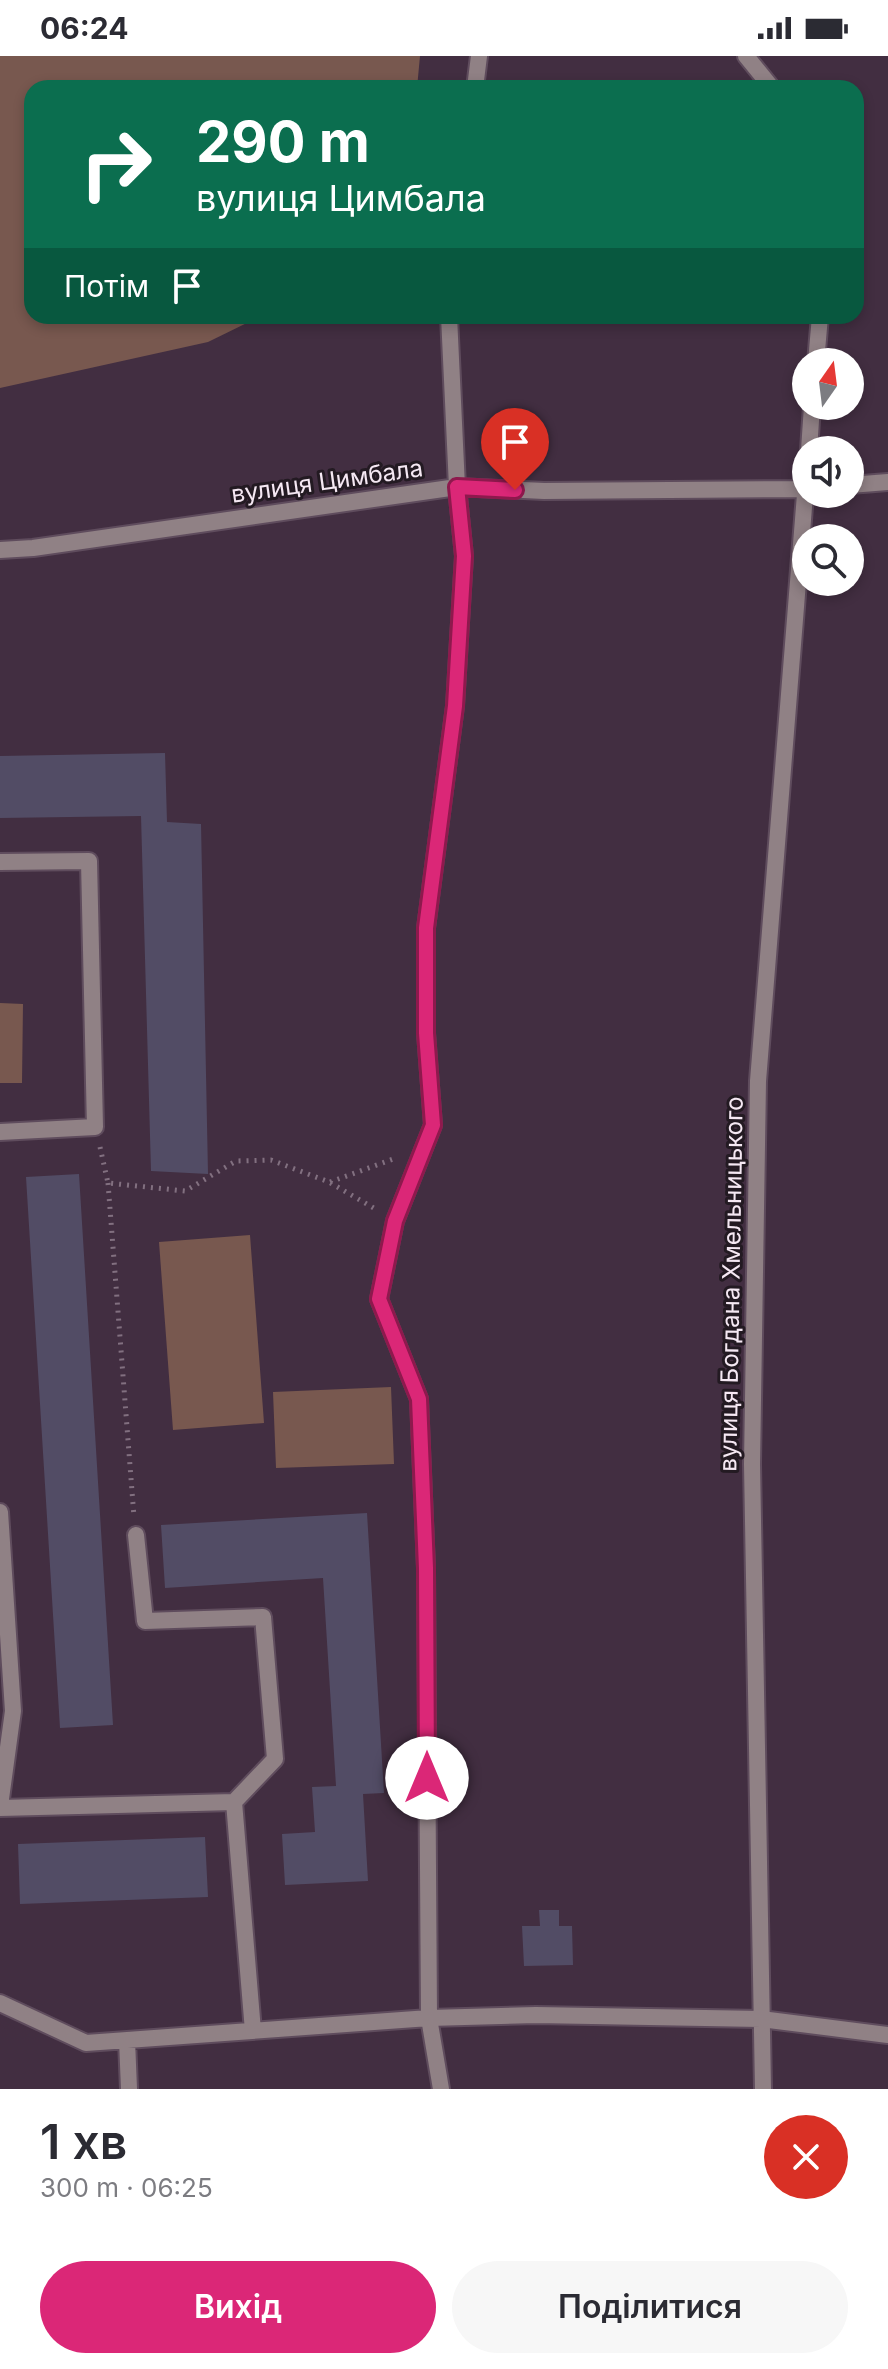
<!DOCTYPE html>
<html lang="uk">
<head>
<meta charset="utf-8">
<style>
	:root { --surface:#fff; --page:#f7f7f7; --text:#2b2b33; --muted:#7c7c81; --accent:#db2777 }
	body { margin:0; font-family:Inter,sans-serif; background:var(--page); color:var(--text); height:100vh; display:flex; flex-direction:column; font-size:30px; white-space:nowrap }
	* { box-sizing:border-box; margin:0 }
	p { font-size:26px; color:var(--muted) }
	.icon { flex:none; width:44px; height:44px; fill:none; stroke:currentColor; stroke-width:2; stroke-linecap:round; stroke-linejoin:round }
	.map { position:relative; height:2033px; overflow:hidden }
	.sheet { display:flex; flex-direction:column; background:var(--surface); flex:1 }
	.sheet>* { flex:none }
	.guide { position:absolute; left:24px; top:24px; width:840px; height:244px; border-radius:24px; box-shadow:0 4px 12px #0003; background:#0b6e4f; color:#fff; overflow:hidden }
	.needle { width:52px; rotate:14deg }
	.controls { position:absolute; left:792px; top:292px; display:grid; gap:16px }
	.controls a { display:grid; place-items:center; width:72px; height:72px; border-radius:50%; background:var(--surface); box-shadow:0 4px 12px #0003; font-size:40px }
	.pin { position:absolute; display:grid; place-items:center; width:68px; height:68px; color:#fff; margin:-82px -34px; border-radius:50% 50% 50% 0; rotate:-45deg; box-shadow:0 0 8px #0007 }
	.pin .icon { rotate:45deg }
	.me { position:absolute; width:88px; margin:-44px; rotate:0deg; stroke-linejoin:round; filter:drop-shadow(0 0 6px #0008) }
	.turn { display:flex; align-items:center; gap:28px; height:168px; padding:0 40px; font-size:36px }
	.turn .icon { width:104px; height:104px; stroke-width:2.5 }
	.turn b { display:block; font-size:56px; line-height:68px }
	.then { display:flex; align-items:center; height:76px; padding:0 40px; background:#0003; gap:16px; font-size:30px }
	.round { display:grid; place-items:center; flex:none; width:84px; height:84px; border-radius:42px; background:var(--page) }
	.overview { display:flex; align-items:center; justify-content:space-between; height:136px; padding:0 40px }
	h1 { font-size:48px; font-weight:600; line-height:60px }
	.button { display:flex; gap:16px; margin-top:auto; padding:16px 40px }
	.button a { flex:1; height:92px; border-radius:48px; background:var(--accent); color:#fff; font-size:32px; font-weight:600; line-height:92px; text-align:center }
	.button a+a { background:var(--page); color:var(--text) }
	.status { display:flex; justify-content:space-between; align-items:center; height:56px; padding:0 40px; background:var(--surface); direction:ltr }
	.status svg { height:22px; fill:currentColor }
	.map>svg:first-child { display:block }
	.green { fill:#78584f }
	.building { fill:#524c65 }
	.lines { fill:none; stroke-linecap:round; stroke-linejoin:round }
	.minor-casing { stroke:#5f4c5d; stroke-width:20 }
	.path { stroke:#827080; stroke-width:5; stroke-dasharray:2 6; stroke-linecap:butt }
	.minor { stroke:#908185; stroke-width:16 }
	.route-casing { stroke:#8e194d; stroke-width:20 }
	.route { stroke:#db2777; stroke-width:14 }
	.labels { text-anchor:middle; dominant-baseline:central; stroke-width:6; stroke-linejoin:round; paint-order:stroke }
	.street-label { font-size:24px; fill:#f5e8f3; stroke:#231a22 }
</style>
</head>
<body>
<div class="status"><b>06:24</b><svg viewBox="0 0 49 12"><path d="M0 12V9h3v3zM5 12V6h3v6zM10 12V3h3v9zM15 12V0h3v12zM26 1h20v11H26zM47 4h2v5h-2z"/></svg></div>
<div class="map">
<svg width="888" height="2033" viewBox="0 0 888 2033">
	<rect width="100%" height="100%" fill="#422e41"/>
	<!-- green -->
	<path class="green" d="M0 0H420L417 32H32V260H261L208 286 0 332Z
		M0 947 23 948 22 1027H0Z
		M250 1179 264 1367 173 1374 159 1186Z
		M391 1331 394 1408 276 1412 273 1336Z"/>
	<!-- building -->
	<path class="building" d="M165 697 167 766 201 768 208 1118 151 1115 141 760 0 762V700Z
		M79 1118 113 1669 60 1672 26 1121Z
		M367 1457 384 1737 363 1738 368 1825 285 1829 282 1778 315 1776 312 1731 336 1730 323 1522 165 1532 161 1469Z
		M205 1781 208 1841 20 1848 18 1788Z
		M539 1854H559V1870H572L573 1909 524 1910 522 1870H540Z"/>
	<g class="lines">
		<defs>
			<path id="minor" d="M746 0 772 32
				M475 32 479 0
				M816 306 820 260
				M809 394 812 350
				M850 429 888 426
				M0 494 33 492 457 431 544 435 806 433
				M0 806 89 805 95 1071 0 1076
				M0 1456 13 1655 0 1750
				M136 1479 145 1565 263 1561 275 1703 234 1746 253 1975
				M0 1752 234 1746
				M0 1947 86 1987 429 1962 536 1959 761 1963 888 1979
				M127 1984 129 2033
				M441 2033 429 1962 426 1512 419 1343 379 1243 395 1165 433 1069 426 977V872L455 650 464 500 457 431 449 260
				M763 2033 752 1408 758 1025 806 426"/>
		</defs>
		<!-- minor casing -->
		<use href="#minor" class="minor-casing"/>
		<!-- path -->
		<path class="path" d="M100 1091 108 1127 185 1135 236 1105 271 1104 329 1126 377 1154
			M330 1126 396 1102
			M108 1127 134 1461"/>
		<!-- minor -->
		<use href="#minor" class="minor"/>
	</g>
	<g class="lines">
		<defs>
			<path id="route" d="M427 1722 426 1512 419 1343 379 1243 395 1165 433 1069 426 977V872L455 650 464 500 457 431 515 434"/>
		</defs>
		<!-- route casing -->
		<use href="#route" class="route-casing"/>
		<!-- route -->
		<use href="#route" class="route"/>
	</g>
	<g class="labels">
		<!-- street labels -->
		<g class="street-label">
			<text transform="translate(327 425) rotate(-8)">вулиця Цимбала</text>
			<text transform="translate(731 1228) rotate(-89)">вулиця Богдана Хмельницького</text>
		</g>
	</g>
</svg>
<div class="controls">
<a><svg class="needle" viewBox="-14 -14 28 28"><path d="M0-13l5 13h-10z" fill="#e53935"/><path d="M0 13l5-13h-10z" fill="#7c7c81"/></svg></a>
<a><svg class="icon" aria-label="sound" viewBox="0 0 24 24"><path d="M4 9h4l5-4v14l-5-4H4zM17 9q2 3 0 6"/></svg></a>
<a><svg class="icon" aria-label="search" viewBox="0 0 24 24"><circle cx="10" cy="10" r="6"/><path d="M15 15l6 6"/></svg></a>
</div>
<div class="pin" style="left:515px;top:434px;background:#d93025"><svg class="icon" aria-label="arrive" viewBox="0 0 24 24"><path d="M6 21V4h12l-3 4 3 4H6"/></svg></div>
<svg class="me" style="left:427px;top:1722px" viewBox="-20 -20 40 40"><circle r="19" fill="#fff"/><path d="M0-13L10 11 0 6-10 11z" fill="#db2777"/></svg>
<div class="guide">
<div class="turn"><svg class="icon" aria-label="right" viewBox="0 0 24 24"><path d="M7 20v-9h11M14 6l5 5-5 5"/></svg><div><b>290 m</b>вулиця Цимбала</div></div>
<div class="then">Потім<svg class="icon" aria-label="arrive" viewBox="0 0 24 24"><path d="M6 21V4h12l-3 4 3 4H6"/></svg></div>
</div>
</div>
<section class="sheet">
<div class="overview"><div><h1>1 хв</h1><p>300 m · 06:25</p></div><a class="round" style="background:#d93025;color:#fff"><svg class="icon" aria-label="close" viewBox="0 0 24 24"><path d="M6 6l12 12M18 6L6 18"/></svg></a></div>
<div class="button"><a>Вихід</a><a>Поділитися</a></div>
</section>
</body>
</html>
